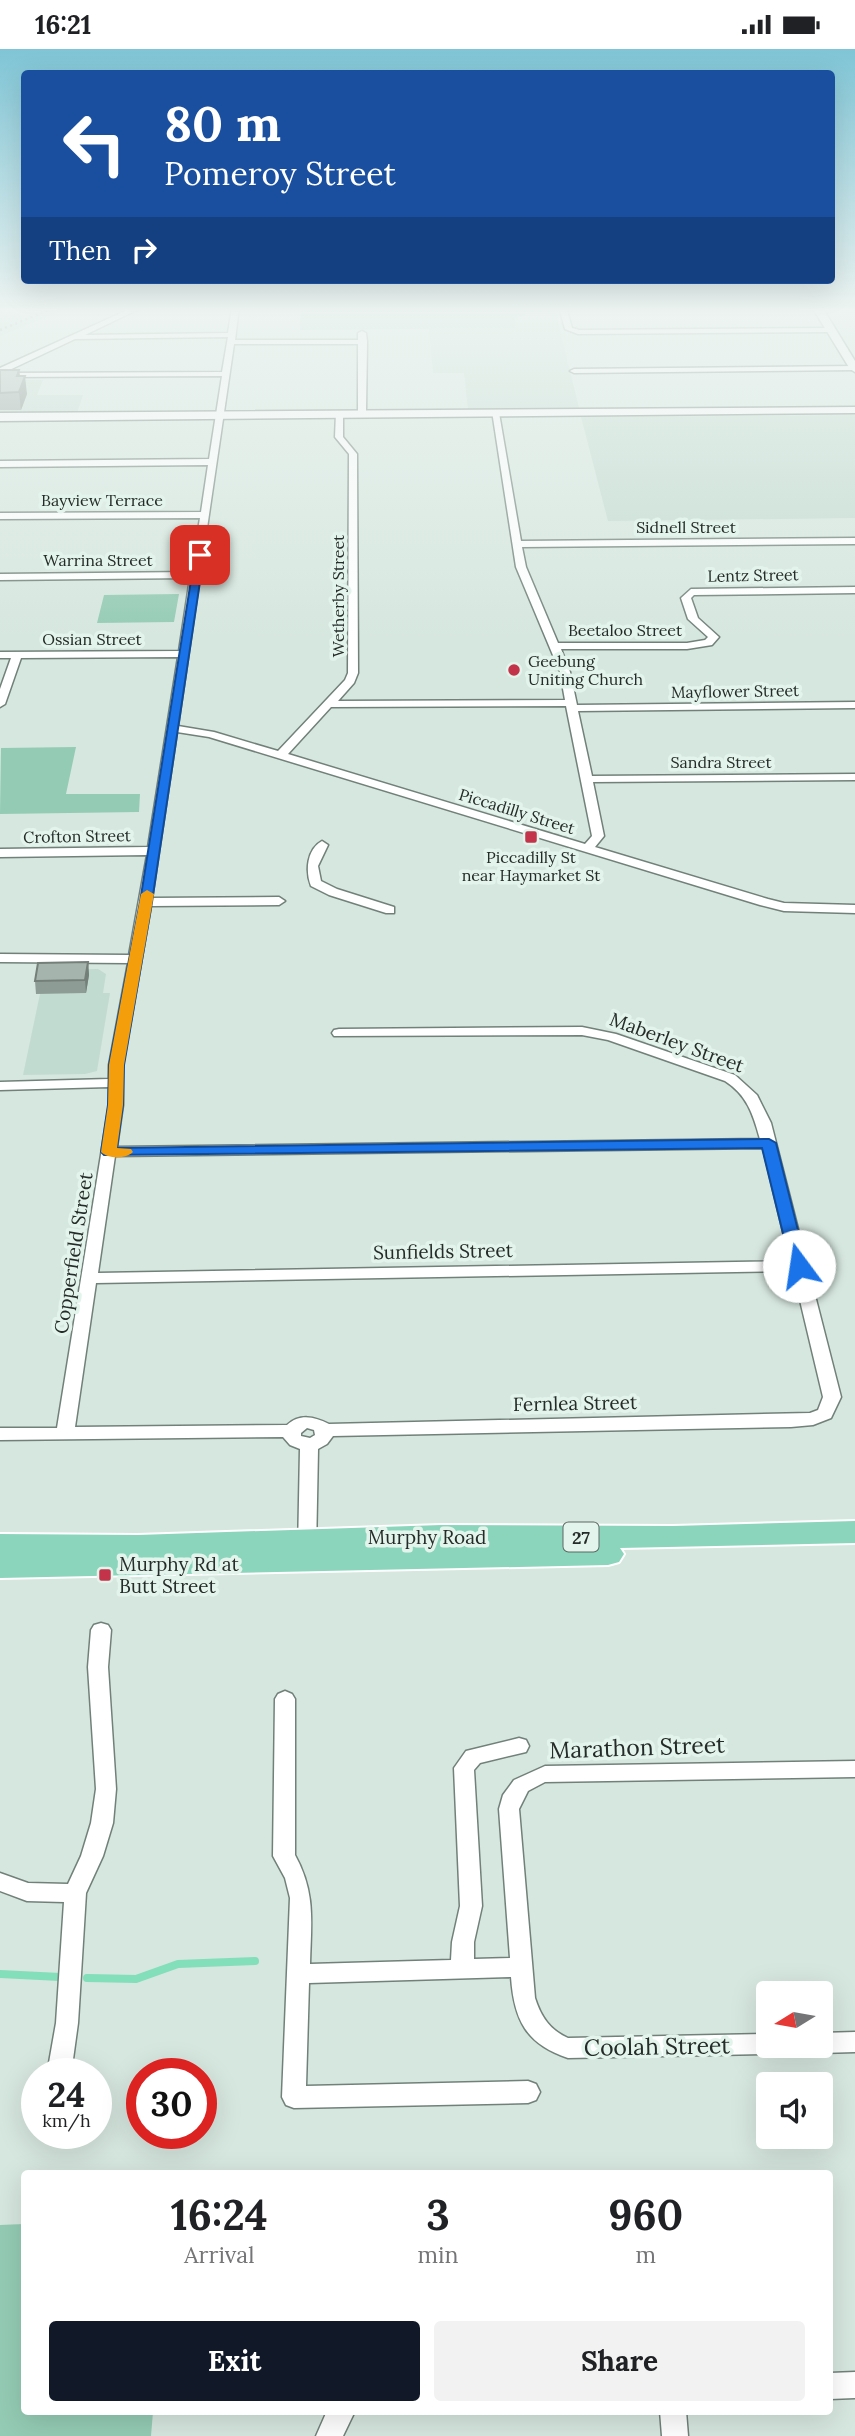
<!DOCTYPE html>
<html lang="en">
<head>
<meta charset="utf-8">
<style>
	:root { --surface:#fff; --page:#f2f2f2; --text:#202124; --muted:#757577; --accent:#111827 }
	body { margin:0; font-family:Lora,serif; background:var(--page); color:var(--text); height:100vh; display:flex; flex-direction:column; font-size:26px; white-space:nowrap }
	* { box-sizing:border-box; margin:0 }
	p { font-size:23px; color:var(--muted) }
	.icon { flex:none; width:38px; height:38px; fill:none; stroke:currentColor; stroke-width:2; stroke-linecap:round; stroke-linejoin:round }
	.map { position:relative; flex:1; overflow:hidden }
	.side { position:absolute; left:21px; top:2121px; width:812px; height:245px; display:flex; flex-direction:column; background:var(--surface); border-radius:7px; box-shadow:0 7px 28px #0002 }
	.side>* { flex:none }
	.banner { position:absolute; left:21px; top:21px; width:814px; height:214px; border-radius:7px; box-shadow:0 7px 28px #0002; background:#1a4fa0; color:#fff; overflow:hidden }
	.needle { width:46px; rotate:259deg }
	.fabs { position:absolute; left:756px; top:1932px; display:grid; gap:14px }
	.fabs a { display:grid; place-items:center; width:77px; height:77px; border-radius:7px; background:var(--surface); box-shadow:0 7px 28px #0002; font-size:35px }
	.speed { position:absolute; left:21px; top:2009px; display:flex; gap:14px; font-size:35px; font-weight:700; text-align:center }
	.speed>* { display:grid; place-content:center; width:91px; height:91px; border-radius:50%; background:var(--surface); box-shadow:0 7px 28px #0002; line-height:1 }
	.speed small { font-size:18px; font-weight:400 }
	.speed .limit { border:10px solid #d22; background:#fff; color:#111 }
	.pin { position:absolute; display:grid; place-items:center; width:60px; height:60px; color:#fff; margin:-30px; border-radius:14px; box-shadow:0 4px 10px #0006 }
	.me { position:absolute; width:77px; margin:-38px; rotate:346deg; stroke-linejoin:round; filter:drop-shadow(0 0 5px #0008) }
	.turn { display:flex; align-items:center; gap:24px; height:147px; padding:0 28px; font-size:32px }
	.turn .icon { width:91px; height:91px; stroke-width:2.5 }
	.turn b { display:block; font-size:49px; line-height:60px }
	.then { display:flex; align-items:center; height:66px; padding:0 28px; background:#0003; gap:14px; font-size:26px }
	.eta { display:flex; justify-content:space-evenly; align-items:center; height:119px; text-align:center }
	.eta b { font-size:42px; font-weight:800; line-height:49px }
	.action { display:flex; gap:14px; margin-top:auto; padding:14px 28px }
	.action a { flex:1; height:80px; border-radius:7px; background:var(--accent); color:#fff; font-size:28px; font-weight:800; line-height:80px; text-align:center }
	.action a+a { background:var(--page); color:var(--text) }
	.status { display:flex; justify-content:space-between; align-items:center; height:49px; padding:0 35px; background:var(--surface); direction:ltr }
	.status svg { height:19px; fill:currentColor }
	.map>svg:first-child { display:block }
	.built { fill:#c2dbd0 }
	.green { fill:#94cbb4 }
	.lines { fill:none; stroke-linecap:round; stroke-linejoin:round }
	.stream { stroke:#83deba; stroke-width:8 }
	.minor-casing { stroke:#71817a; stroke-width:3 }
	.tertiary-casing { stroke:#71817a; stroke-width:3 }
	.secondary-casing { stroke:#71817a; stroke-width:3 }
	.primary-casing { stroke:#fff; stroke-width:4 }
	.minor { fill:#fff; fill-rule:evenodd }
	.tertiary { fill:#fff; fill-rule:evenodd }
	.secondary { fill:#fff; fill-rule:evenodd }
	.primary { fill:#8bd5bc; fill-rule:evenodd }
	.rail { stroke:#656f6a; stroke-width:2.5; stroke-dasharray:2 3.5; stroke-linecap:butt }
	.wall { fill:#8e9c96 }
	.shaded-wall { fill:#747f7a }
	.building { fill:#a5b5ae; stroke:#747f7a; stroke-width:2 }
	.route { fill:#1a73e8; stroke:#114b97; stroke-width:2 }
	.slow { fill:#f59e0b }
	.poi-dot { fill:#c3334a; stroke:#e3f4ec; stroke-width:2.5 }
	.labels { text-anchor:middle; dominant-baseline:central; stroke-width:7; stroke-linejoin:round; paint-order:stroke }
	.far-street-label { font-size:16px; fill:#252b28; stroke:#e3f4ec }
	.far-poi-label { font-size:16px; fill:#252b28; stroke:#e3f4ec; text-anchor:start }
	.shield { fill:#e3f4ec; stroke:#5e6763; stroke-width:2 }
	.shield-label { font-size:18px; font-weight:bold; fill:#252b28 }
	.street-label { font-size:19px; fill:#252b28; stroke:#e3f4ec }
	.poi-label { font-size:19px; fill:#252b28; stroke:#e3f4ec; text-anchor:start }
	.near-street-label { font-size:23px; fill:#252b28; stroke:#e3f4ec }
</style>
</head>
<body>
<div class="status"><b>16:21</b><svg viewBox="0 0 49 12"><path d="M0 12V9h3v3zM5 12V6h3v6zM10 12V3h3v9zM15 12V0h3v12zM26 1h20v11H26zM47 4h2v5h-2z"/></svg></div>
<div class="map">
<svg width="855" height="2387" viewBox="0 0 855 2387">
	<rect width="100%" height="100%" fill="#d6e7df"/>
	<!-- built -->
	<path class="built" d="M0 258H70L0 287Z
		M526 265H556L579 359 468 360 464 324H433L429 280 516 279 514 270Z
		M0 331H43L37 346H83L77 364H0Z
		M855 366V469L608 472 581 368Z
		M98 920 106 925 103 944H110L97 1022 85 1025 23 1026 45 921Z"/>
	<!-- green -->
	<path class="green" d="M301 258H554L556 265H526L515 270 516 279 300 281Z
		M179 545 174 573 97 574 104 546Z
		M76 698 66 745H140L139 763 0 765 1 699Z
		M24 2175V2362L153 2363 151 2387H0V2176Z"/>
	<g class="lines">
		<!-- stream -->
		<path class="stream" d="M0 1925 60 1928
			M87 1929 136 1930 178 1915 255 1912"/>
		<defs>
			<path id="minor" d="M134 258H143L85 286 228 284 232 258H239L235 291H358V284L362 282 366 284 367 293 366 362 359 368 355 366 358 362V295H234L178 677 214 683 278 702 345 631 348 624 349 405 335 388 336 364 343 366V388L357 405 358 624 354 634 338 652 565 651 560 623 516 518 492 362 499 364 521 492 855 489V495L522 498 526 518 558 594H687L705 591 708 588 688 570 681 549 691 540 855 538V544L694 546 691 549 698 569 719 588 712 596 687 600H561L570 623 577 656 855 653V659L578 662 592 727 855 725V731L593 733 604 787 595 798 768 850 784 854 855 856V864L784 862 760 856 209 688 177 683 152 849 279 848 285 852 279 856 151 857 123 1016V1056L117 1098 760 1090C753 1065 747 1046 725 1032L608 991 582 986 334 987 332 984 334 981 339 980 582 978 616 985 735 1026 757 1046 771 1074 841 1348 831 1369 813 1376 791 1378 333 1387 327 1395 318 1400 316 1502 314 1507H300L298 1502 300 1400 290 1396 283 1388 0 1391V1379H57L109 1056V1038L0 1041V1033L109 1030V1016L128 914 0 913V905L129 906 147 806 0 808V800L148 798 178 608 21 609 5 655 0 658V640L11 609H0V603L179 602 190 529 0 531V525L191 523 200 469 0 470V464L201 463 208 416 0 418V412L209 410 222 327 0 328V319ZM228 288 222 323 3 324 75 290ZM566 657 592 787 585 795 288 705 331 658ZM763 1099 790 1212 98 1224 115 1107ZM793 1222 823 1348 818 1361 810 1364 329 1375C315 1368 300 1364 287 1376L75 1378 96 1234ZM307 1379 314 1381 315 1386 310 1389 301 1387V1384Z
				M559 258H566L572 279 579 281 831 279 835 281 831 283 578 285 565 280Z
				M855 317V321L574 324 570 322 574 320Z
				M322 792 328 796 318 817 321 832 337 840 394 858V864H386L329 846 311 837C305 822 307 800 322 792Z
				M101 1574 108 1576 111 1581 108 1618 116 1740 113 1774 103 1807 86 1844 78 1974 71 2025H47L56 1974 64 1853 27 1852 0 1842V1824L28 1834 68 1835 81 1807 91 1774 96 1740 88 1618 91 1581 94 1576Z
				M285 1642 292 1645 295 1650V1806C316 1844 311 1873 310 1915L451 1911 452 1893 460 1857 454 1719 466 1702 519 1689 526 1691 529 1697 526 1703 480 1714 474 1721 482 1857 474 1893V1910L510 1909 499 1760 503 1746 514 1731 545 1717 855 1712V1728L545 1733 528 1742 519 1760 535 1949C541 1968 550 1981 568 1989L768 1985V1997H779L776 2002 768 2005 568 2009C526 1995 514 1971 511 1928L309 1934 306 2037 528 2032 536 2035 540 2043 536 2051 528 2054 294 2059 286 2056 282 2048 290 1849 285 1829 273 1807 275 1650 278 1645Z
				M855 1983V2003L821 2004 813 2001 811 1997H821V1984Z
				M855 2323V2349L830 2350V2324Z
				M327 2362H355L343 2387H316Z
				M660 2362H686L688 2387H662Z"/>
			<path id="tertiary" d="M812 258H822L855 312V323L850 320Z"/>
			<path id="secondary" d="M855 358V364L0 372V364Z"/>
			<path id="primary" d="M855 1472V1494L620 1499 624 1505 619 1513 608 1516 0 1529V1485L138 1486 441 1476 673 1477Z"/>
		</defs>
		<!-- minor casing -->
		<use href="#minor" class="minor-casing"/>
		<!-- tertiary casing -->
		<use href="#tertiary" class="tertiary-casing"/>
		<!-- secondary casing -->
		<use href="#secondary" class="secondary-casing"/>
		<!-- primary casing -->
		<use href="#primary" class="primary-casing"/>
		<!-- minor -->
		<use href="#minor" class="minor"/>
		<!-- tertiary -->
		<use href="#tertiary" class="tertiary"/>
		<!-- secondary -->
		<use href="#secondary" class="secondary"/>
		<!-- primary -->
		<use href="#primary" class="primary"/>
		<!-- rail -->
		<path class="rail" d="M0 281 56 258"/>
	</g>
	<!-- wall -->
	<path class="wall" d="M0 321H19L20 327 27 345 21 361H0Z
		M88 913 89 926 86 944 36 945 35 932Z"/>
	<!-- shaded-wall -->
	<path class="shaded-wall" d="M19 321 21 338 25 327 27 345 21 361 17 327Z
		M88 913 89 926 86 944 85 931Z"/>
	<!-- building -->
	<path class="building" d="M0 321H19L17 327H25L19 343 0 344Z
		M88 913 85 931 35 932 38 914Z"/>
	<!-- sky -->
	<linearGradient id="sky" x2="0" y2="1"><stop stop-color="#7fc5d6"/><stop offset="0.44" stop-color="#edf4f1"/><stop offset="1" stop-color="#edf4f1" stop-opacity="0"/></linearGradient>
	<rect width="855" height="592" fill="url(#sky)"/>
	<!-- route -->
	<path class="route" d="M200 503 204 506 152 853 124 1016 123 1056 117 1099 769 1090 776 1094 807 1217 805 1220 799 1222 791 1217 762 1099 104 1106 101 1103 108 1056 109 1016 140 853 195 506Z"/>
	<!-- slow -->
	<path class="slow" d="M147 841 154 845 124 1016 123 1056 117 1099 131 1100 133 1103C126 1110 108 1110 101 1103L108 1056 109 1016 141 845Z"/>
	<!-- markers -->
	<g class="poi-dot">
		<circle cx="514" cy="621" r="7"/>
		<rect x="524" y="781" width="14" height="14" rx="3.5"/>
		<rect x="98" y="1519" width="14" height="14" rx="3.5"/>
	</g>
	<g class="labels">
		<!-- far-street labels -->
		<g class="far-street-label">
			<text x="102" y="451">Bayview Terrace</text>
			<text x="686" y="478">Sidnell Street</text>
			<text x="98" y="511">Warrina Street</text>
			<text transform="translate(753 526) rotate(-1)">Lentz Street</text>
			<text transform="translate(338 547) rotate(-90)">Wetherby Street</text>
			<text x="625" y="581">Beetaloo Street</text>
			<text x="92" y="590">Ossian Street</text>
			<text transform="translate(735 642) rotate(-1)">Mayflower Street</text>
			<text x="721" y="713">Sandra Street</text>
			<text transform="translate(517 762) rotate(17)">Piccadilly Street</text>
			<text transform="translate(77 787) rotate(-1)">Crofton Street</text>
		</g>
		<!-- far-poi labels -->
		<g class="far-poi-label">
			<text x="528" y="612">Geebung<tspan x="528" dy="18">Uniting Church</tspan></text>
			<text x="531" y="808" text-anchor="middle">Piccadilly St<tspan x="531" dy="18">near Haymarket St</tspan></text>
		</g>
		<!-- shield labels -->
		<rect class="shield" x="563.5" y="1473.5" width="35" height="29" rx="5"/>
		<g class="shield-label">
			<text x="581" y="1488">27</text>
		</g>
		<!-- street labels -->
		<g class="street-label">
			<text transform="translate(677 993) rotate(20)">Maberley Street</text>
			<text transform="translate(443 1202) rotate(-1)">Sunfields Street</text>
			<text transform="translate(73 1204) rotate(-81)">Copperfield Street</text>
			<text transform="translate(575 1354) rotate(-1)">Fernlea Street</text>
			<text x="427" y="1488">Murphy Road</text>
		</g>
		<!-- poi labels -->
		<g class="poi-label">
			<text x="119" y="1515">Murphy Rd at<tspan x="119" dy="22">Butt Street</tspan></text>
		</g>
		<!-- near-street labels -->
		<g class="near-street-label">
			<text transform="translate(637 1698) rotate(-2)">Marathon Street</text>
			<text transform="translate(657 1997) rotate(-1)">Coolah Street</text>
		</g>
	</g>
</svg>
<div class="fabs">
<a><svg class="needle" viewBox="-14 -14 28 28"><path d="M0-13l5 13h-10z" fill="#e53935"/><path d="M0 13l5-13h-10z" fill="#757577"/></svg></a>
<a><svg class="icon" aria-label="sound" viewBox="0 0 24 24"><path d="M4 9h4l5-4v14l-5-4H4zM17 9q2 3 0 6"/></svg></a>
</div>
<div class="speed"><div>24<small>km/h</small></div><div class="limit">30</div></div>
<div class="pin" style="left:200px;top:506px;background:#d93025"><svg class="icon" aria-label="arrive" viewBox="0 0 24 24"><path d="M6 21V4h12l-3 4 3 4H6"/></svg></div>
<svg class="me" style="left:799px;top:1217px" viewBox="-20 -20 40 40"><circle r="19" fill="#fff"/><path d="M0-13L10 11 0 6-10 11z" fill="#1a73e8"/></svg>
<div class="banner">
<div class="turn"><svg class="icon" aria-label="left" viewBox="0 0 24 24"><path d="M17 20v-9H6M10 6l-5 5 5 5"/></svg><div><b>80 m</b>Pomeroy Street</div></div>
<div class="then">Then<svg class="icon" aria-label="right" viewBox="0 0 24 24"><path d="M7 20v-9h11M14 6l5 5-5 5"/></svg></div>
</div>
<section class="side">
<div class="eta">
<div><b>16:24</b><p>Arrival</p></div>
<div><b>3</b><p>min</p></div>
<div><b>960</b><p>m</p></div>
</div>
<div class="action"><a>Exit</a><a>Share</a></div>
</section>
</div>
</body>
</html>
